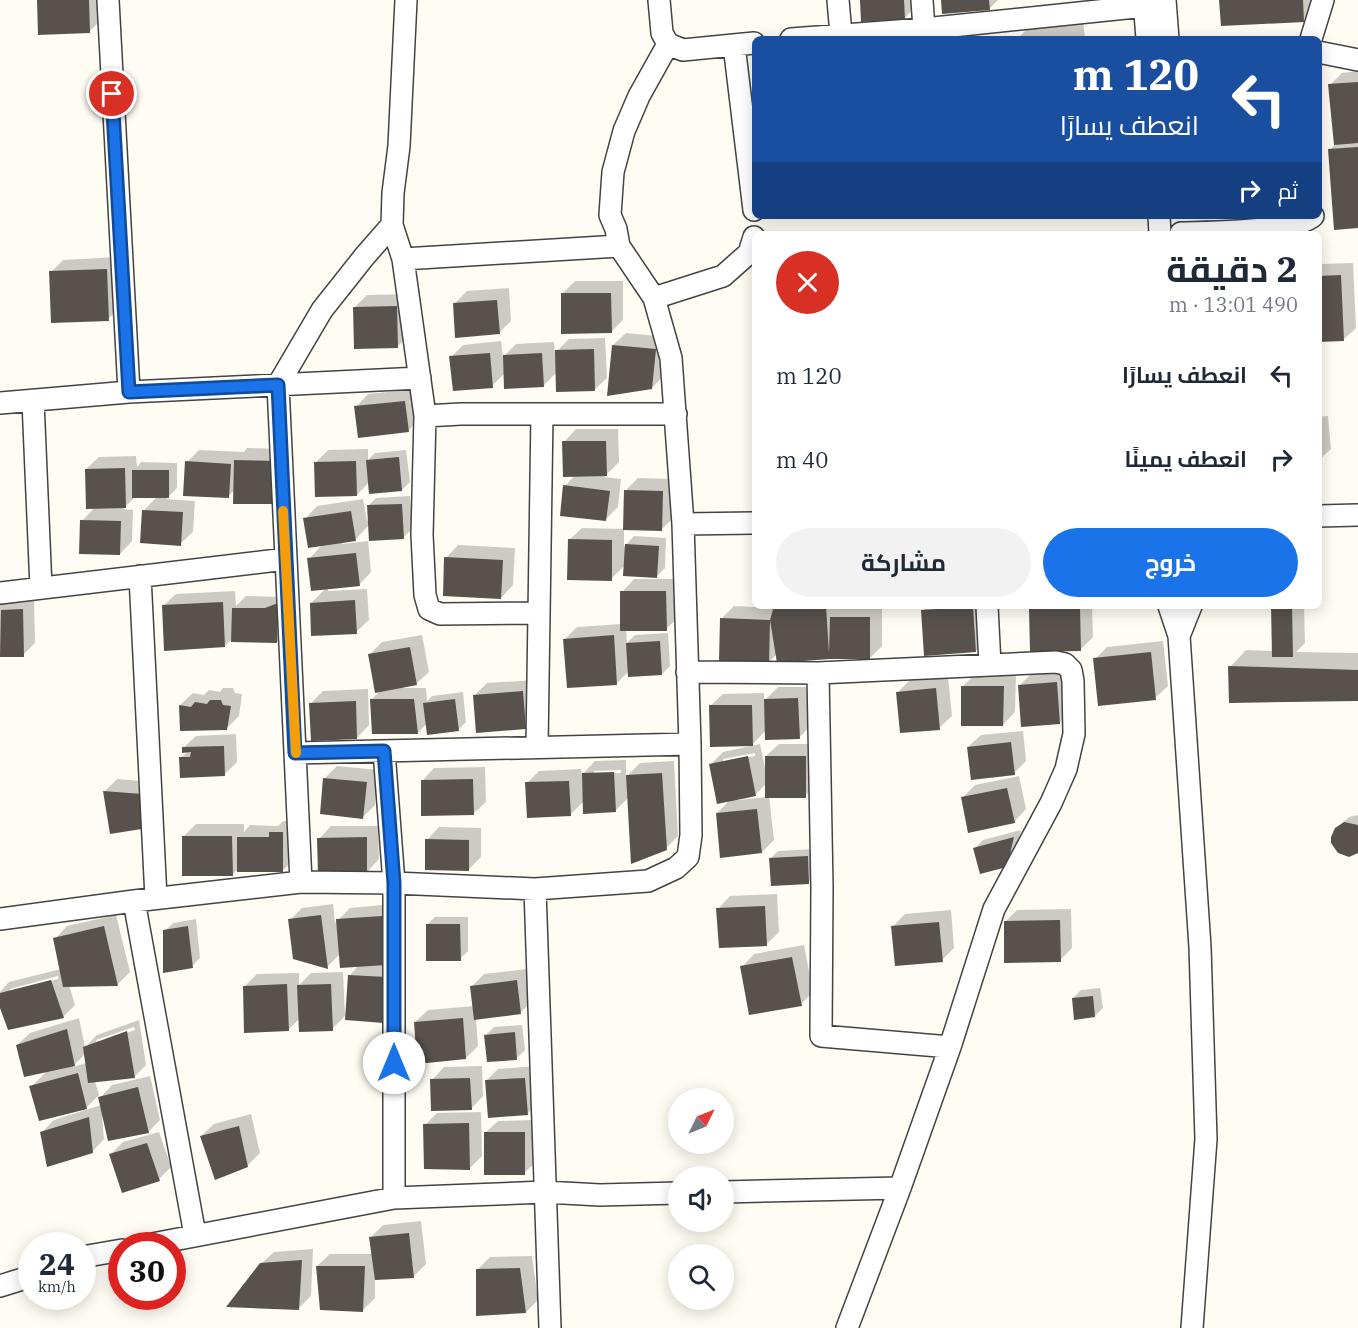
<!DOCTYPE html>
<html lang="ar">
<head>
<meta charset="utf-8">
<style>
	:root { --surface:#fff; --page:#f2f2f3; --text:#1f2937; --muted:#747a83; --accent:#1a73e8 }
	body { margin:0; font-family:"IBM Plex Serif",Cairo,serif; background:var(--page); color:var(--text); direction:rtl; height:100vh; display:flex; flex-direction:column; font-size:22px; white-space:nowrap }
	* { box-sizing:border-box; margin:0 }
	p { font-size:20px; color:var(--muted) }
	.icon { flex:none; width:33px; height:33px; fill:none; stroke:currentColor; stroke-width:2; stroke-linecap:round; stroke-linejoin:round }
	.map { position:relative; flex:1; overflow:hidden; direction:ltr }
	.panel { position:absolute; left:752px; top:231px; width:570px; height:378px; display:flex; flex-direction:column; background:var(--surface); border-radius:9px; box-shadow:0 3px 15px #0003; direction:rtl }
	.panel>* { flex:none }
	.top-card { position:absolute; left:752px; top:36px; width:570px; height:183px; border-radius:9px; box-shadow:0 3px 15px #0003; direction:rtl; background:#1a4fa0; color:#fff; overflow:hidden }
	.needle { width:39px; rotate:47deg }
	.controls { position:absolute; left:668px; top:1088px; display:grid; gap:12px }
	.controls a { display:grid; place-items:center; width:66px; height:66px; border-radius:50%; background:var(--surface); box-shadow:0 3px 15px #0003; font-size:30px }
	.speed { position:absolute; left:18px; top:1232px; display:flex; gap:12px; font-size:30px; font-weight:700; text-align:center }
	.speed>* { display:grid; place-content:center; width:78px; height:78px; border-radius:50%; background:var(--surface); box-shadow:0 3px 15px #0003; line-height:1 }
	.speed small { font-size:15px; font-weight:400 }
	.speed .limit { border:9px solid #d22; background:#fff; color:#111 }
	.pin { position:absolute; display:grid; place-items:center; width:51px; height:51px; color:#fff; margin:-26px; border:3px solid #fff; border-radius:50%; box-shadow:0 2px 6px #0007 }
	.me { position:absolute; width:66px; margin:-33px; rotate:0deg; stroke-linejoin:round; filter:drop-shadow(0 0 4px #0008) }
	.turn { display:flex; align-items:center; gap:21px; height:126px; padding:0 24px; font-size:27px }
	.turn .icon { width:78px; height:78px; stroke-width:2.5 }
	.turn b { display:block; font-size:42px; line-height:51px }
	.then { display:flex; align-items:center; height:57px; padding:0 24px; background:#0003; gap:12px; font-size:22px }
	.round { display:grid; place-items:center; flex:none; width:63px; height:63px; border-radius:32px; background:var(--page) }
	.overview { display:flex; align-items:center; justify-content:space-between; height:102px; padding:0 24px }
	h1 { font-size:36px; font-weight:700; line-height:45px }
	.cta { display:flex; gap:12px; margin-top:auto; padding:12px 24px }
	.cta a { flex:1; height:69px; border-radius:36px; background:var(--accent); color:#fff; font-size:24px; font-weight:700; line-height:69px; text-align:center }
	.cta a+a { background:var(--page); color:var(--text) }
	ul { padding:0; list-style:none }
	li { display:flex; align-items:center; gap:18px; height:84px; padding:0 24px }
	li div { flex:1 }
	li b { display:block; font-size:22px }
	li em { font-style:normal }
	.map>svg:first-child { display:block }
	.shadow { fill:#0003; fill-rule:evenodd }
	.building { fill:#59514c }
	.lines { fill:none; stroke-linecap:round; stroke-linejoin:round }
	.minor-casing { stroke:#434343; stroke-width:24 }
	.minor { stroke:#fff; stroke-width:21 }
	.route-casing { stroke:#114b97; stroke-width:15 }
	.route { stroke:#1a73e8; stroke-width:10 }
	.slow { stroke:#f59e0b; stroke-width:10 }
</style>
</head>
<body>
<div class="map">
<svg width="1358" height="1328" viewBox="0 0 1358 1328">
	<rect width="100%" height="100%" fill="#fffdf3"/>
	<!-- shadow -->
	<path class="shadow" d="M38 0H101L102 19 89 32Z
		M861 0H917V5L905 18Z
		M942 0H998L989 9Z
		M1221 0H1320V4L1303 20Z
		M1083 21 1085 39H1017L1031 25Z
		M1358 71V227L1330 150 1335 144 1330 85 1342 73Z
		M118 257 121 307 108 319 51 272 63 260Z
		M1353 263 1356 328 1343 340 1318 341V266L1320 264Z
		M575 281H623V320L611 332 562 294Z
		M509 288 511 321 499 333 454 304 467 291Z
		M409 294 410 334 397 347 355 307 367 295Z
		M626 333 668 337 664 375 652 388 613 345Z
		M605 338 607 378 594 390 557 372 544 385 505 373 492 386 451 357 463 345 501 341 503 357 516 344 554 342 555 353 569 339Z
		M417 389 420 418 408 431 356 407 368 394Z
		M1328 416 1331 449 1318 461V417Z
		M576 429H618L619 462 604 477 621 479 618 507 605 520 565 486 575 475 564 442Z
		M247 448 293 449V469L284 478 278 503 235 490 228 496 187 462 199 450 244 452Z
		M368 449V460L375 453 406 450 410 482 402 490 369 482 357 495 315 463 328 450Z
		M136 456 137 467 141 462 177 463V488L166 499 195 501 193 532 180 544 143 511 158 496H136L123 509 133 510 132 541 120 554 82 521 95 507 86 469 99 457Z
		M638 478 674 479V517L662 529H624V547L634 536 666 538 665 568 657 576 625 565 611 579 569 540 582 528 625 529V491Z
		M410 496 412 529 404 537 369 525 356 539 342 541V544L368 541 371 572 359 585 328 588V591L367 589 369 620 356 632 311 603 326 588 309 559 323 544 305 519 317 506 363 499 367 521 369 520 368 506 376 498Z
		M458 545 515 548 513 585 501 598 446 558Z
		M634 579H678L679 617 666 629H626L627 643 635 635 668 633 670 666 662 674 629 671 617 683 564 640 577 627 622 624V592Z
		M235 591 236 606 246 596 279 597 289 629 277 642 233 638 225 646 163 606 176 594Z
		M0 596 10 603 15 598H34L35 643 23 655 0 656Z
		M734 606 776 608 775 606H839V610L843 606H882V646L870 658 777 654 768 663 722 618Z
		M928 606H986L988 638 976 651 923 611Z
		M1034 606H1092L1093 637 1081 649 1030 610Z
		M1272 606H1304L1305 643 1296 652 1358 653V699L1230 667 1246 650 1273 651Z
		M422 635 429 672 416 684 404 686V688H426L427 701 432 696 463 692 466 722 458 730 427 723 418 733 371 700 381 690 370 654 382 642Z
		M1163 641 1168 686 1155 698 1095 659 1107 647Z
		M1068 671 1072 710 1059 723 1019 686 1032 673Z
		M975 674 1016 675 1015 712 1003 725 963 686Z
		M948 677 952 716 939 728 898 692 910 680Z
		M535 680 538 716 525 728 475 695 487 683Z
		M778 687H810L811 725 799 738 766 730 752 745 710 706 723 694 764 693V701Z
		M223 688H233L235 693 242 694 239 716 227 728 180 705 193 693 204 695 209 690 220 692Z
		M368 689 369 725 357 738 311 703 323 691Z
		M1023 731 1026 761 1014 773 968 747 981 735Z
		M236 734 237 762 225 774 181 758 188 751 183 748 196 736Z
		M760 744 765 768 766 756 779 744H818V784L805 796H769L774 840 762 852 717 813 731 799 711 764 723 752ZM755 753V756L723 762V759ZM766 784V797L738 800V798L756 794Z
		M626 760V777L640 763 674 761 678 836 666 848 629 797 615 811 584 801 571 814 527 783 539 771 581 769 582 775 595 761ZM621 770V773L594 774V771Z
		M337 766 378 770 375 805 363 817 325 778Z
		M485 767 486 802 473 814 422 781 434 768Z
		M1019 776 1026 809 1014 822 962 798 975 785Z
		M117 779 154 782 112 832 105 791Z
		M1358 815V851L1336 829 1349 817Z
		M283 821H295V859L282 871H236L232 875 184 836 196 824H244V832L250 825 278 826Z
		M331 826H378L379 859 367 872 319 839Z
		M439 827 481 828V857L468 870 427 840Z
		M1021 830 1015 858 1007 866 975 848 983 840Z
		M815 849 817 874 809 882 770 859 778 851Z
		M777 894 779 932 767 944 718 909 730 896Z
		M333 904 335 923 350 908 394 904 396 1009 350 975 359 965 340 954 327 967 290 920 302 908Z
		M1071 909 1072 948 1060 960 1005 922 1017 910Z
		M951 910 954 948 942 960 893 926 905 914Z
		M116 915 130 972 118 984 69 985 75 1005 63 1017 0 1003V992L9 982 61 969 55 939 67 926ZM58 976V979L10 992V989Z
		M435 917H468V951L460 959 427 925Z
		M196 919 200 958 192 966 165 931 173 923Z
		M804 945 813 992 801 1004 742 967 754 954Z
		M528 969 532 1001 520 1013 476 1018 478 1046 466 1058 415 1022 428 1010 474 1006 471 987 484 974Z
		M343 972 345 1016 332 1029 300 1018 288 1030 244 987 257 974 299 973V985L311 973Z
		M1100 988 1103 1008 1095 1016 1073 998 1081 990Z
		M79 1018 85 1047 97 1035 139 1020 146 1065 134 1077 95 1081 99 1095 83 1111 82 1108 31 1087 47 1071 17 1045 30 1033ZM134 1027 135 1030 96 1044V1040ZM86 1053 87 1063 72 1067Z
		M522 1025 525 1050 517 1058 486 1035 494 1027Z
		M482 1066 483 1096 471 1109 432 1080 444 1067Z
		M537 1066 540 1101 528 1113 486 1081 498 1069Z
		M150 1076 160 1120 148 1132 102 1117 104 1139 92 1152 41 1133 54 1120 101 1105 100 1098 112 1085Z
		M481 1112 482 1156 470 1168 425 1125 437 1113Z
		M251 1114 260 1153 247 1166 201 1136 214 1124Z
		M536 1120 537 1161 524 1173 485 1133 498 1121Z
		M159 1132 171 1167 159 1179 111 1154 123 1142Z
		M421 1221 426 1264 413 1277 375 1278V1298L362 1311 317 1266 330 1254H373L371 1237 383 1225Z
		M313 1249 311 1296 298 1309 261 1264 274 1252Z
		M532 1256 538 1300 526 1312 478 1269 490 1257Z"/>
	<!-- building -->
	<path class="building" d="M37 0H89L90 33 38 35Z
		M860 0H904L905 19 861 22Z
		M941 0H989L990 10 942 14Z
		M1219 0H1303L1304 22 1221 26Z
		M1358 82V143L1334 145 1328 84Z
		M1358 147V228L1334 230 1328 149Z
		M1237 216H1273V218L1238 222Z
		M107 269 109 321 51 323 49 271Z
		M1341 275 1344 341 1318 342V276Z
		M561 293H611L612 333 561 334Z
		M497 300 500 334 455 338 453 303Z
		M397 306 398 348 354 349 353 307Z
		M612 345 656 349 652 389 607 396Z
		M594 349 595 391 556 392 555 350Z
		M490 353 493 388 453 391 449 356Z
		M542 353 544 387 504 389 503 355Z
		M405 401 409 432 358 438 354 406Z
		M562 441H606L607 476 563 477Z
		M399 457 402 491 369 494 366 460Z
		M234 460 281 461 272 483V498H279V504H233Z
		M185 461 231 464 229 498 183 496Z
		M356 461 357 496 315 497 314 462Z
		M125 468 126 508 86 509 85 469Z
		M132 470H169V498H132Z
		M563 485 610 491 606 521 560 516Z
		M624 490 663 491 662 531 623 530Z
		M402 504 404 539 369 541 367 505Z
		M142 510 183 512 181 546 140 543Z
		M351 511 356 541 308 548 303 518Z
		M80 520 121 521 120 555 79 554Z
		M568 539 612 540V581L567 580Z
		M625 544 659 546 657 578 623 576Z
		M356 553 360 586 311 591 307 558Z
		M444 557 503 560 501 599 443 596Z
		M620 591H666L667 631H620Z
		M355 600 357 634 311 636 310 603Z
		M223 602 225 647 164 651 162 605Z
		M278 603 277 643 231 642 232 608H265Z
		M774 606H826L829 653 830 617H870V659H830L777 663 770 620 769 664 719 662 720 618 770 620Z
		M1271 606H1292L1293 657H1272Z
		M973 607 976 652 924 656 921 610Z
		M1080 608 1081 651 1030 652 1029 609Z
		M23 609 24 657H0L1 610Z
		M614 635 617 685 567 688 563 639Z
		M660 641 662 675 628 677 626 643Z
		M410 647 417 685 375 693 368 654Z
		M1151 652 1156 700 1098 706 1093 658Z
		M1228 666 1358 670V701L1229 703Z
		M1057 682 1060 724 1021 727 1018 685Z
		M961 686H1004L1003 726H961Z
		M936 688 940 730 900 733 896 692Z
		M523 691 526 729 476 733 473 695Z
		M798 698 800 739 765 740 764 699Z
		M370 699H414L418 734H372Z
		M455 699 459 731 427 735 423 703Z
		M210 700H221L223 705 231 706 227 730 180 731 179 705 191 707 195 702 207 704Z
		M356 701 357 739 311 741 309 703Z
		M709 705H752L753 746 710 747Z
		M1011 742 1015 775 971 780 967 747Z
		M224 746 225 776 180 778 179 757H190L191 752 182 753V747Z
		M748 756 756 796 717 804 709 764Z
		M765 756H806V798H765Z
		M614 772 616 812 583 814 582 773Z
		M662 773 667 850 631 864 626 775Z
		M323 778 367 782 363 819 320 814Z
		M473 779 474 815 421 816V780Z
		M569 781 571 816 527 818 525 782Z
		M1007 788 1015 823 968 833 961 797Z
		M103 791 142 794 148 828 110 834Z
		M757 809 762 853 720 858 716 813Z
		M1344 822 1358 825V853L1349 857 1338 853 1331 843V837L1335 828Z
		M269 832H283V872H237V837H269Z
		M182 836H232L233 876H182Z
		M367 837V873L318 874 317 838Z
		M1014 837 1007 867 980 874 973 848Z
		M425 839 469 840V871L425 870Z
		M808 856 809 884 771 886 769 858Z
		M765 906 767 946 719 948 716 908Z
		M321 915 328 969 293 959 288 919Z
		M382 916 386 965 340 968 336 919Z
		M1060 920 1061 962 1004 963V921Z
		M939 922 943 962 895 966 891 926Z
		M426 924H460L461 961H426Z
		M104 926 118 986 63 987 53 938Z
		M188 926 193 968 163 973V930Z
		M792 957 802 1006 749 1015 740 966Z
		M348 975 387 977 384 1023 345 1020Z
		M51 980 64 1018 8 1030 0 1008V993Z
		M517 980 521 1014 474 1020 470 986Z
		M287 984 289 1031 244 1033 243 986Z
		M331 984 333 1031 299 1032 297 985Z
		M1093 996 1095 1017 1074 1020 1072 998Z
		M463 1018 466 1059 417 1064 414 1022Z
		M67 1029 75 1066 24 1077 16 1045Z
		M127 1031 135 1078 88 1083 83 1047Z
		M515 1032 517 1060 487 1062 484 1035Z
		M78 1073 87 1109 39 1121 29 1086Z
		M470 1078 472 1110 431 1111 430 1079Z
		M525 1078 528 1115 488 1118 485 1080Z
		M138 1087 149 1133 108 1141 98 1097Z
		M89 1117 93 1153 47 1167 40 1132Z
		M469 1123 470 1170 424 1169 423 1124Z
		M239 1126 248 1167 215 1180 200 1136Z
		M484 1132H525V1175H484Z
		M147 1143 160 1181 122 1193 109 1154Z
		M409 1233 414 1278 375 1280 369 1237Z
		M302 1260 299 1310 226 1307 260 1263Z
		M316 1266H365L363 1312 320 1310Z
		M520 1268 526 1313 476 1316V1269Z"/>
	<g class="lines">
		<defs>
			<path id="minor" d="M406 0 399 146 393 193 392 225 403 259 425 416 422 535 425 595 429 609 440 614 539 613
				M659 0 662 33 668 44 683 50 754 43
				M838 0 841 34
				M922 0 924 29
				M1144 0 1147 39
				M1165 0 1168 39
				M791 39 924 29 1165 4
				M1311 39 1323 0
				M734 45 754 210
				M1318 52 1358 60
				M1159 216 1160 234
				M1181 233C1208 232 1296 232 1313 216
				M403 259 619 246
				M654 298 723 276 749 253 754 237
				M129 392 420 378
				M33 401 41 588
				M0 403 129 392 108 0
				M425 416 461 414H676
				M1318 516 1358 515
				M683 524 754 523
				M140 576 156 898
				M0 593 286 559
				M987 606 990 665
				M1169 606 1179 636 1200 947 1206 1139 1192 1328
				M1179 636 1191 606
				M687 672 818 673 1056 662 1065 664 1071 670 1073 681 1074 734 1066 769 1051 803 994 909 950 1047 900 1188 847 1328
				M818 673 822 887 821 1036 950 1047
				M537 747 542 414
				M384 751 394 883V1198
				M295 753 690 744
				M301 882 278 385 322 310 364 257 392 225
				M535 889 550 1328
				M134 901 195 1235
				M0 919 134 901 301 882 394 883 535 889 648 881 676 868 688 857 691 835 690 744 683 524 671 358 654 298 619 246 616 229 610 215 613 172 624 131 639 96 668 44
				M723 1192 900 1188
				M147 1245 394 1198 545 1192 600 1195 678 1193
				M82 1257 122 1250
				M0 1286 32 1276"/>
		</defs>
		<!-- minor casing -->
		<use href="#minor" class="minor-casing"/>
		<!-- minor -->
		<use href="#minor" class="minor"/>
	</g>
	<g class="lines">
		<defs>
			<path id="route" d="M112 94 129 392 278 385 295 753 384 751 394 883V1063"/>
		</defs>
		<!-- route casing -->
		<use href="#route" class="route-casing"/>
		<!-- route -->
		<use href="#route" class="route"/>
		<!-- slow -->
		<path class="slow" d="M283 511 296 753"/>
	</g>
</svg>
<div class="controls">
<a><svg class="needle" viewBox="-14 -14 28 28"><path d="M0-13l5 13h-10z" fill="#e53935"/><path d="M0 13l5-13h-10z" fill="#747a83"/></svg></a>
<a><svg class="icon" aria-label="sound" viewBox="0 0 24 24"><path d="M4 9h4l5-4v14l-5-4H4zM17 9q2 3 0 6"/></svg></a>
<a><svg class="icon" aria-label="search" viewBox="0 0 24 24"><circle cx="10" cy="10" r="6"/><path d="M15 15l6 6"/></svg></a>
</div>
<div class="speed"><div>24<small>km/h</small></div><div class="limit">30</div></div>
<div class="pin" style="left:112px;top:94px;background:#d93025"><svg class="icon" aria-label="arrive" viewBox="0 0 24 24"><path d="M6 21V4h12l-3 4 3 4H6"/></svg></div>
<svg class="me" style="left:394px;top:1063px" viewBox="-20 -20 40 40"><circle r="19" fill="#fff"/><path d="M0-13L10 11 0 6-10 11z" fill="#1a73e8"/></svg>
<div class="top-card">
<div class="turn"><svg class="icon" aria-label="left" viewBox="0 0 24 24"><path d="M17 20v-9H6M10 6l-5 5 5 5"/></svg><div><b>120 m</b>انعطف يسارًا</div></div>
<div class="then">ثم<svg class="icon" aria-label="right" viewBox="0 0 24 24"><path d="M7 20v-9h11M14 6l5 5-5 5"/></svg></div>
</div>
<section class="panel">
<div class="overview"><div><h1>2 دقيقة</h1><p>490 m · 13:01</p></div><a class="round" style="background:#d93025;color:#fff"><svg class="icon" aria-label="close" viewBox="0 0 24 24"><path d="M6 6l12 12M18 6L6 18"/></svg></a></div>
<ul>
<li><svg class="icon" aria-label="left" viewBox="0 0 24 24"><path d="M17 20v-9H6M10 6l-5 5 5 5"/></svg><div><b>انعطف يسارًا</b></div><em>120 m</em></li>
<li><svg class="icon" aria-label="right" viewBox="0 0 24 24"><path d="M7 20v-9h11M14 6l5 5-5 5"/></svg><div><b>انعطف يمينًا</b></div><em>40 m</em></li>
</ul>
<div class="cta"><a>خروج</a><a>مشاركة</a></div>
</section>
</div>
</body>
</html>
